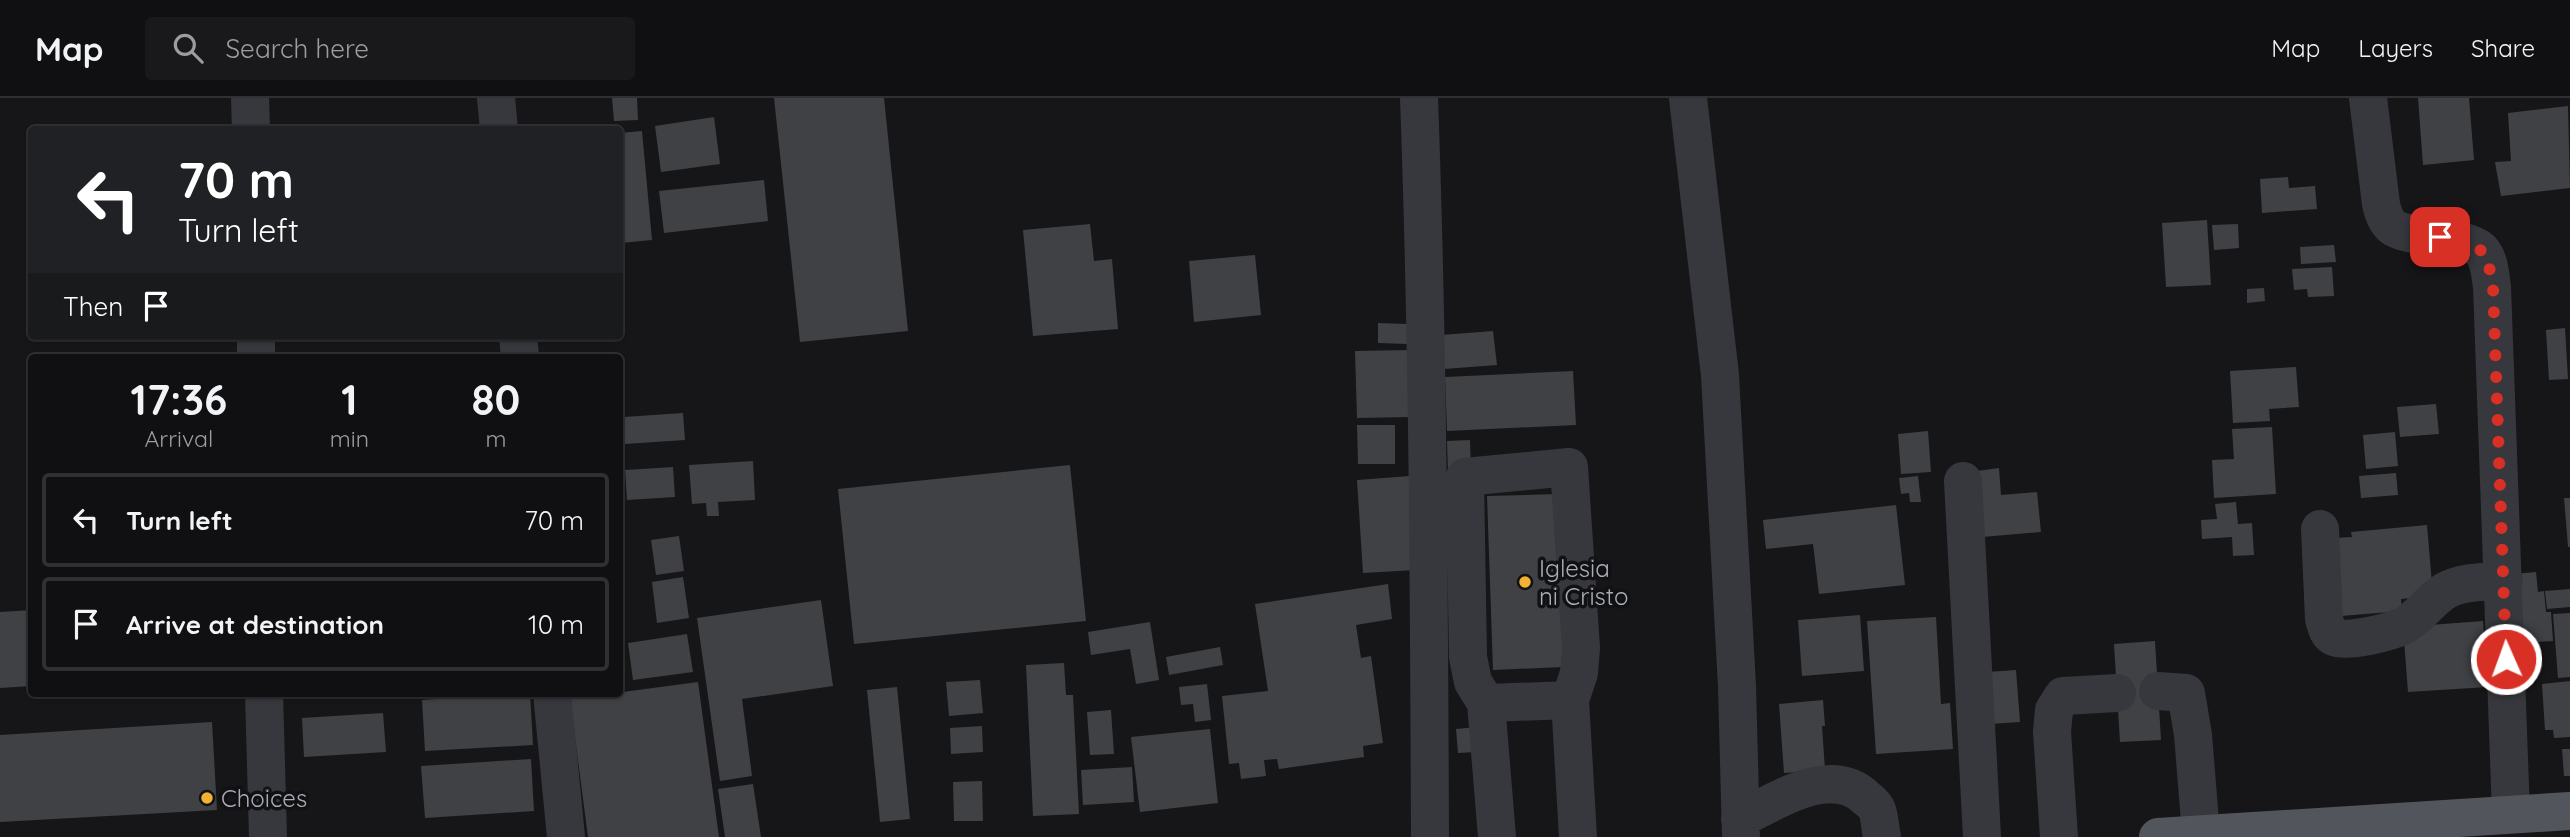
<!DOCTYPE html>
<html lang="en">
<head>
<meta charset="utf-8">
<style>
	:root { --surface:#101012; --page:#19191b; --text:#f1f3f6; --muted:#9c9d9f; --line:#303032 }
	body { margin:0; font-family:Quicksand,sans-serif; background:var(--page); color:var(--text); height:100vh; display:flex; flex-direction:column; font-size:26px; white-space:nowrap }
	* { box-sizing:border-box; margin:0 }
	p { font-size:23px; color:var(--muted) }
	.icon { flex:none; width:38px; height:38px; fill:none; stroke:currentColor; stroke-width:2; stroke-linecap:round; stroke-linejoin:round }
	.map { position:relative; flex:1; overflow:hidden }
	.drawer { position:absolute; left:28px; top:256px; width:595px; height:343px; display:flex; flex-direction:column; background:var(--surface); border-radius:7px; box-shadow:0 2px 5px #0004,0 0 0 2px var(--line) }
	.drawer>* { flex:none }
	.hud { position:absolute; left:28px; top:28px; width:595px; height:214px; border-radius:7px; box-shadow:0 2px 5px #0004,0 0 0 2px var(--line); background:#202124; color:#fff; overflow:hidden }
	.pin { position:absolute; display:grid; place-items:center; width:60px; height:60px; color:#fff; margin:-30px; border-radius:14px; box-shadow:0 4px 10px #0006 }
	.me { position:absolute; width:77px; margin:-38px; rotate:358deg; stroke-linejoin:round; filter:drop-shadow(0 0 5px #0008) }
	.turn { display:flex; align-items:center; gap:24px; height:147px; padding:0 35px; font-size:32px }
	.turn .icon { width:91px; height:91px; stroke-width:2.5 }
	.turn b { display:block; font-size:49px; line-height:60px }
	.then { display:flex; align-items:center; height:66px; padding:0 35px; background:#0003; gap:14px; font-size:26px }
	.eta { display:flex; justify-content:space-evenly; align-items:center; height:119px; text-align:center }
	.eta b { font-size:42px; font-weight:700; line-height:49px }
	ul { padding:0; list-style:none }
	li { display:flex; align-items:center; gap:21px; height:94px; margin:0 14px 10px; padding:0 21px; border:4px solid var(--line); border-radius:7px }
	li div { flex:1 }
	li b { display:block; font-size:26px }
	li em { font-style:normal }
	header { display:flex; align-items:center; gap:42px; box-sizing:border-box; height:98px; padding:0 35px; background:var(--surface); border-bottom:2px solid var(--line) }
	header strong { font-size:33px }
	nav { display:flex; gap:38px; margin-inline-start:auto; font-size:24px }
	.search { width:490px; height:63px; background:var(--page); display:flex; align-items:center; gap:18px; box-sizing:border-box; padding:0 24px; border-radius:7px; color:var(--muted); font-size:26px }
	.map>svg:first-child { display:block }
	.building { fill:#404145 }
	.lines { fill:none; stroke-linecap:round; stroke-linejoin:round }
	.minor { stroke:#37383d; stroke-width:38 }
	.major { stroke:#53555c; stroke-width:38 }
	.route { stroke:#d93025; stroke-width:12; stroke-dasharray:0 21.6 }
	.poi-dot { fill:#f2b134; stroke:#111113; stroke-width:2.5 }
	.labels { text-anchor:middle; dominant-baseline:central; stroke-width:7; stroke-linejoin:round; paint-order:stroke }
	.poi-label { font-size:24px; fill:#a8adb8; stroke:#111113; text-anchor:start }
</style>
</head>
<body>
<header>
<strong>Map</strong>
<div class="search"><svg class="icon" aria-label="search" viewBox="0 0 24 24"><circle cx="10" cy="10" r="6"/><path d="M15 15l6 6"/></svg>Search here</div>
<nav><a>Map</a><a>Layers</a><a>Share</a></nav>
</header>
<div class="map">
<svg width="2570" height="739" viewBox="0 0 2570 739">
	<rect width="100%" height="100%" fill="#161618"/>
	<!-- building -->
	<path class="building" d="M612 0H637L638 22 614 23Z
		M774 0H884L908 233 800 244Z
		M2418 0H2469L2474 62 2423 67Z
		M2568 8 2570 90 2501 98 2495 64 2511 63 2508 15Z
		M714 19 720 66 661 74 655 28Z
		M642 33 652 142 620 145V35Z
		M2288 79 2289 90 2315 88 2317 111 2262 115 2260 81Z
		M764 82 768 123 664 135 659 93Z
		M2207 122 2211 187 2166 189 2162 125Z
		M1090 126 1094 163 1112 161 1118 231 1033 238 1023 132Z
		M2238 126 2239 150 2214 152 2212 127Z
		M2334 147 2336 164 2301 166 2300 149Z
		M1255 157 1261 217 1194 224 1189 163Z
		M2332 169 2334 198 2308 199 2307 191 2294 192 2292 171Z
		M2264 190 2265 203 2247 205V191Z
		M1378 225 1407 226V246L1378 245Z
		M2565 230 2568 281 2549 282 2546 232Z
		M1493 233 1497 267 1444 271 1441 237Z
		M1410 252 1411 319 1357 320 1355 253Z
		M2296 269 2299 309 2269 311 2270 323 2233 325 2230 273Z
		M1573 273 1576 327 1447 333 1445 279Z
		M2436 306 2439 336 2400 339 2397 309Z
		M683 315 685 342 625 346 624 319Z
		M1357 327H1395V366H1358Z
		M2272 329 2276 396 2214 400 2212 362 2234 361 2232 331Z
		M1928 333 1931 374 1901 376 1898 336Z
		M2395 334 2398 368 2366 371 2363 337Z
		M1470 342 1471 373 1448 374 1447 343Z
		M753 363 755 402 718 404 719 418H707L706 405 692 406 689 367Z
		M1070 367 1086 523 854 546 838 391Z
		M673 369 675 399 627 402 625 372Z
		M1999 370 2001 397 2037 394 2041 434 1982 439 1977 373Z
		M2396 375 2398 397 2361 400 2359 378Z
		M1410 378 1416 472 1363 475 1357 382Z
		M1918 378 1921 404H1910L1909 395 1901 396 1899 380Z
		M1557 396 1564 569 1493 572 1487 398Z
		M2564 400H2570V449H2568Z
		M2236 404 2238 426 2252 425 2254 457 2233 458 2232 439 2202 441 2201 422 2217 421 2215 406Z
		M1896 407 1905 487 1819 496 1813 446 1766 451 1763 422Z
		M2427 427 2433 498 2401 501 2402 513 2341 518 2335 440 2352 439 2351 434Z
		M679 438 684 473 656 477 651 442Z
		M2536 474 2538 494 2544 493 2546 514H2551L2553 543 2519 545 2514 476Z
		M683 479 689 520 657 525 652 484Z
		M1388 486 1392 521 1356 527 1361 560 1371 558 1383 645 1363 648 1364 659 1279 671 1277 661 1264 662 1266 678 1241 681 1239 665 1229 666 1222 598 1268 593 1255 506Z
		M2570 491V509L2547 511 2545 493Z
		M821 502 833 588 742 601 752 678 720 683 697 520Z
		M32 512V588L0 590V514Z
		M2570 515V579L2558 580 2553 516Z
		M1860 517 1864 573 1802 578 1798 522Z
		M1936 519 1941 606 1950 605 1953 651 1876 656 1867 523Z
		M2483 523 2488 589 2408 594 2403 529Z
		M1150 524 1159 582 1136 586 1130 551 1091 557 1088 534Z
		M687 536 693 574 633 582 628 545Z
		M2155 543 2161 642 2120 644 2114 546Z
		M1220 549 1223 567 1169 577 1166 559Z
		M1064 565 1066 597H1073L1079 716 1033 718 1026 567Z
		M2016 572 2020 624 1990 626 1987 574Z
		M980 582 983 615 949 618 946 584Z
		M2570 583V639L2554 640 2553 632H2545L2542 586Z
		M698 584 719 739H588L570 601Z
		M1207 586 1211 622 1195 624 1193 606 1181 607 1179 589Z
		M897 589 910 721 880 724 867 592Z
		M481 595H530L533 647 425 653 422 602 482 598Z
		M1823 602 1825 628H1822L1825 672 1784 675 1779 606Z
		M1111 612 1114 656 1090 657 1087 614Z
		M383 615 386 654 304 659 302 620Z
		M212 624 217 712 0 724V637Z
		M982 628 983 654 951 656 950 630Z
		M1477 629 1478 654 1458 655 1456 631Z
		M1210 631 1218 705 1140 714 1131 639Z
		M2562 651H2570V678H2564Z
		M531 661 534 713 425 720 421 668Z
		M1132 669 1134 704 1083 707 1081 672Z
		M982 683 983 723H954L953 684Z
		M753 686 761 739H725L718 691Z"/>
	<g class="lines">
		<!-- minor -->
		<path class="minor" d="M250 0 251 32
			M496 0 499 32
			M1419 0C1428 246 1429 492 1430 739
			M1688 0 1720 277 1737 588 1741 739
			M2368 0 2381 106C2383 115 2386 125 2394 130 2412 141 2466 137 2481 152 2490 162 2490 176 2492 189L2511 716
			M256 238V259
			M518 238 520 259
			M1963 383 1982 739
			M2320 431 2324 521C2326 527 2327 536 2334 539 2348 545 2390 534 2403 528 2419 520 2430 502 2445 493 2462 483 2485 484 2504 483
			M2158 593 2186 595 2193 637 2201 736
			M264 595 268 739
			M552 595 566 739
			M1486 605 1570 602
			M1740 721C1776 703 1831 666 1866 700 1870 703 1875 707 1877 712 1880 720 1880 730 1882 739
			M1497 739 1486 605 1473 584 1468 559 1465 379 1569 369 1581 550 1579 575 1570 602 1578 739
			M2059 739 2052 634 2054 612 2063 598 2117 595"/>
		<!-- major -->
		<path class="major" d="M2158 739 2570 713"/>
	</g>
	<g class="lines">
		<!-- route -->
		<path class="route" d="M2440 139 2479 150 2488 163 2493 189 2506 561"/>
	</g>
	<!-- markers -->
	<g class="poi-dot">
		<circle cx="1525" cy="484" r="7"/>
		<circle cx="207" cy="700" r="7"/>
	</g>
	<g class="labels">
		<!-- poi labels -->
		<g class="poi-label">
			<text x="1539" y="470">Iglesia<tspan x="1539" dy="28">ni Cristo</tspan></text>
			<text x="221" y="700">Choices</text>
		</g>
	</g>
</svg>
<div class="pin" style="left:2440px;top:139px;background:#d93025"><svg class="icon" aria-label="arrive" viewBox="0 0 24 24"><path d="M6 21V4h12l-3 4 3 4H6"/></svg></div>
<svg class="me" style="left:2506px;top:561px" viewBox="-20 -20 40 40"><circle r="17" fill="#d93025" stroke="#fff" stroke-width="3"/><path d="M0-11L8 9 0 5-8 9z" fill="#fff"/></svg>
<div class="hud">
<div class="turn"><svg class="icon" aria-label="left" viewBox="0 0 24 24"><path d="M17 20v-9H6M10 6l-5 5 5 5"/></svg><div><b>70 m</b>Turn left</div></div>
<div class="then">Then<svg class="icon" aria-label="arrive" viewBox="0 0 24 24"><path d="M6 21V4h12l-3 4 3 4H6"/></svg></div>
</div>
<section class="drawer">
<div class="eta">
<div><b>17:36</b><p>Arrival</p></div>
<div><b>1</b><p>min</p></div>
<div><b>80</b><p>m</p></div>
</div>
<ul>
<li><svg class="icon" aria-label="left" viewBox="0 0 24 24"><path d="M17 20v-9H6M10 6l-5 5 5 5"/></svg><div><b>Turn left</b></div><em>70 m</em></li>
<li><svg class="icon" aria-label="arrive" viewBox="0 0 24 24"><path d="M6 21V4h12l-3 4 3 4H6"/></svg><div><b>Arrive at destination</b></div><em>10 m</em></li>
</ul>
</section>
</div>
</body>
</html>
